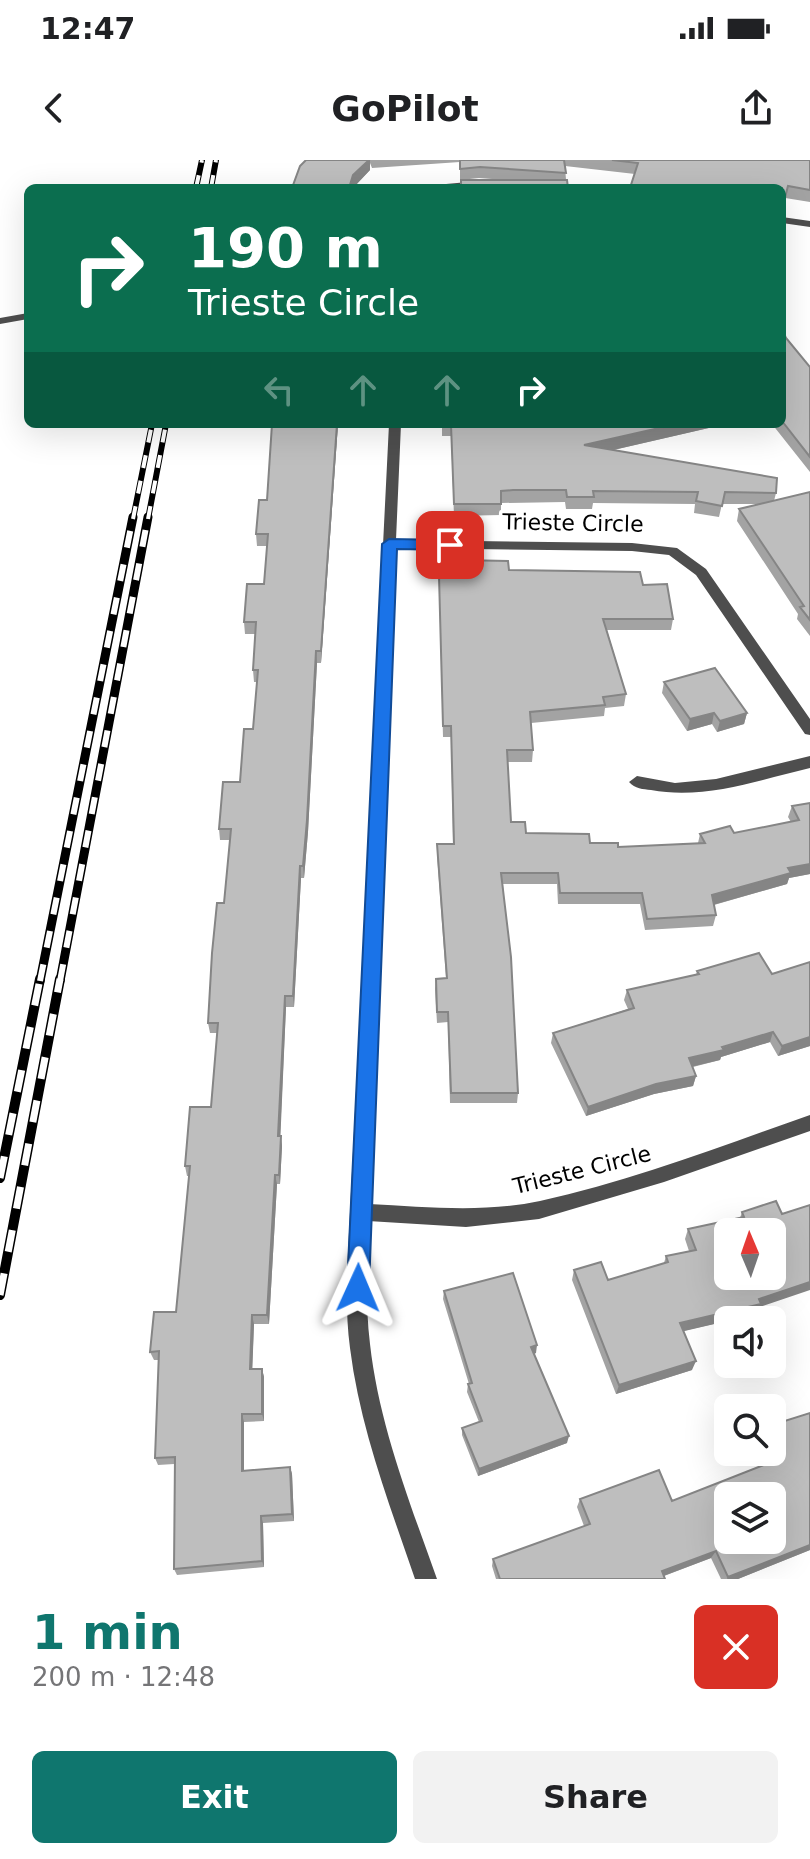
<!DOCTYPE html>
<html lang="en">
<head>
<meta charset="utf-8">
<style>
	:root { --surface:#fff; --page:#f2f2f2; --text:#202124; --muted:#757577; --accent:#0f766e }
	body { margin:0; font-family:"DejaVu Sans",sans-serif; background:var(--page); color:var(--text); height:100vh; display:flex; flex-direction:column; font-size:30px; white-space:nowrap }
	* { box-sizing:border-box; margin:0 }
	p { font-size:26px; color:var(--muted) }
	.icon { flex:none; width:44px; height:44px; fill:none; stroke:currentColor; stroke-width:2; stroke-linecap:round; stroke-linejoin:round }
	.map { position:relative; height:1419px; overflow:hidden }
	.drawer { display:flex; flex-direction:column; background:var(--surface); flex:1 }
	.drawer>* { flex:none }
	.guide { position:absolute; left:24px; top:24px; width:762px; height:244px; border-radius:12px; box-shadow:0 8px 32px #0002; background:#0b6e4f; color:#fff; overflow:hidden }
	.needle { width:52px; rotate:358deg }
	.fabs { position:absolute; left:714px; top:1058px; display:grid; gap:16px }
	.fabs a { display:grid; place-items:center; width:72px; height:72px; border-radius:12px; background:var(--surface); box-shadow:0 8px 32px #0002; font-size:40px }
	.pin { position:absolute; display:grid; place-items:center; width:68px; height:68px; color:#fff; margin:-34px; border-radius:16px; box-shadow:0 4px 12px #0006 }
	.me { position:absolute; width:88px; margin:-44px; rotate:1deg; stroke-linejoin:round; filter:drop-shadow(0 0 6px #0008) }
	.turn { display:flex; align-items:center; gap:28px; height:168px; padding:0 32px; font-size:36px }
	.turn .icon { width:104px; height:104px; stroke-width:2.5 }
	.turn b { display:block; font-size:56px; line-height:68px }
	.lanes { display:flex; align-items:center; height:76px; padding:0 32px; background:#0003; justify-content:center; gap:40px; direction:ltr }
	.lanes .off { opacity:.35 }
	.round { display:grid; place-items:center; flex:none; width:84px; height:84px; border-radius:12px; background:var(--page) }
	.overview { display:flex; align-items:center; justify-content:space-between; height:136px; padding:0 32px }
	h1 { font-size:48px; font-weight:800; line-height:60px; color:var(--accent) }
	.action { display:flex; gap:16px; margin-top:auto; padding:16px 32px }
	.action a { flex:1; height:92px; border-radius:12px; background:var(--accent); color:#fff; font-size:32px; font-weight:800; line-height:92px; text-align:center }
	.action a+a { background:var(--page); color:var(--text) }
	.status { display:flex; justify-content:space-between; align-items:center; height:56px; padding:0 40px; background:var(--surface); direction:ltr }
	.status svg { height:22px; fill:currentColor }
	header { display:flex; justify-content:space-between; align-items:center; height:104px; padding:0 32px; background:var(--surface); font-size:36px; font-weight:800 }
	.map>svg:first-child { display:block }
	.lines { fill:none; stroke-linecap:round; stroke-linejoin:round }
	.lane { fill:#4e4e4e; fill-rule:evenodd }
	.street { fill:#4e4e4e; fill-rule:evenodd }
	.rail-far2-casing { stroke:#000; stroke-width:6 }
	.rail-far1-casing { stroke:#000; stroke-width:9 }
	.rail-casing { stroke:#000; stroke-width:10 }
	.rail-far2 { stroke:#fff; stroke-width:4; stroke-dasharray:13; stroke-linecap:butt }
	.rail-far1 { stroke:#fff; stroke-width:6; stroke-dasharray:17; stroke-linecap:butt }
	.rail { stroke:#fff; stroke-width:7; stroke-dasharray:22; stroke-linecap:butt }
	.wall { fill:#a3a3a3 }
	.shaded-wall { fill:#858585 }
	.building { fill:#bebebe; stroke:#858585; stroke-width:2; fill-rule:evenodd }
	.route { fill:#1a73e8; stroke:#114b97; stroke-width:2 }
	.labels { text-anchor:middle; dominant-baseline:central; stroke-width:7; stroke-linejoin:round; paint-order:stroke }
	.street-label { font-size:22px; fill:#000; stroke:#fff }
</style>
</head>
<body>
<div class="status"><b>12:47</b><svg viewBox="0 0 49 12"><path d="M0 12V9h3v3zM5 12V6h3v6zM10 12V3h3v9zM15 12V0h3v12zM26 1h20v11H26zM47 4h2v5h-2z"/></svg></div>
<header><svg class="icon" aria-label="back" viewBox="0 0 24 24"><path d="M15 5l-7 7 7 7"/></svg>GoPilot<svg class="icon" aria-label="share" viewBox="0 0 24 24"><path d="M12 15V3M7 8l5-5 5 5M5 13v7h14v-7"/></svg></header>
<div class="map">
<svg width="810" height="1419" viewBox="0 0 810 1419">
	<rect width="100%" height="100%" fill="#fff"/>
	<g class="lines">
		<!-- lane -->
		<path class="lane" d="M28 153V159L0 164V158Z"/>
		<!-- street -->
		<path class="street" d="M479 21 484 24 483 26 430 28 435 25Z
			M782 57 810 61V67L782 63Z
			M389 264H401L396 380 632 383 677 388 706 409 810 559V575L805 574 696 415 669 395 632 391 396 388 369 1044C426 1047 484 1053 540 1041 632 1021 721 986 810 955V971L664 1022 539 1059 466 1067 368 1061C367 1102 365 1143 370 1184 379 1265 410 1343 437 1419H415C389 1343 360 1268 350 1188 344 1143 348 1097 350 1052Z
			M810 596V608C758 620 705 640 651 630 643 629 635 629 629 622L637 616 675 623 716 619Z"/>
		<defs>
			<path id="rail-far2" d="M196 28 202 0
				M211 28 216 0
				M133 359 152 264
				M148 359 166 264"/>
			<path id="rail-far1" d="M40 821 133 357
				M60 821 148 357"/>
			<path id="rail" d="M0 1018 40 819
				M0 1135 60 819"/>
		</defs>
		<!-- rail-far2 casing -->
		<use href="#rail-far2" class="rail-far2-casing"/>
		<!-- rail-far1 casing -->
		<use href="#rail-far1" class="rail-far1-casing"/>
		<!-- rail casing -->
		<use href="#rail" class="rail-casing"/>
		<!-- rail-far2 -->
		<use href="#rail-far2" class="rail-far2"/>
		<!-- rail-far1 -->
		<use href="#rail-far1" class="rail-far1"/>
		<!-- rail -->
		<use href="#rail" class="rail"/>
	</g>
	<!-- wall -->
	<path class="wall" d="M306 0H810V42L635 14 565 6 566 20H505L479 18 460 20V2L372 8 370 3V10L353 28H292Z
		M782 168 786 178 810 207V312L772 264H782Z
		M338 264 321 503H317L308 672 304 718H301L294 847H286L280 976 282 986 280 1024H277L269 1164H254L252 1209H262L264 1217V1261L244 1262V1311L290 1307 292 1314 294 1361 263 1363 264 1407 177 1415 174 1409V1304L158 1305 155 1298 159 1200H154L150 1192 176 1152 189 1016H187L185 1006 211 947 217 873H210L208 863 224 743 230 680H220L219 669 240 622 253 569 257 522H254L253 510 255 474H245L244 462 264 424 267 386H257L256 374 267 340Z
		M442 264H726L613 290 776 333 774 341 810 332V476L797 459 798 454 737 361 739 349 760 344H722L719 357 694 353 695 344 593 343 592 349H566L565 342 501 343V355L454 356 451 276H442Z
		M509 410 643 425 673 459 671 470H607L626 534 624 546 605 548 604 556 531 563 533 590 532 602H507L511 662 526 673 618 687 698 683 700 674 734 673 791 662 788 657 792 646 810 643V714L789 718 787 724 714 745 716 755 713 766 645 770 640 744H558L557 724H503L518 933 517 943H450L448 862 437 863 435 829 436 819 446 818 437 695V684H453L451 577H443L439 428Z
		M664 522 747 553 744 564 717 572 712 564 687 571 662 533Z
		M810 802V886L778 896 770 882 721 897 720 900 693 907 696 916 693 926 654 934 586 956 551 883 553 873 628 849 624 840 627 830 696 815 697 811 772 814Z
		M776 1041 760 1147 757 1154 683 1171 692 1210 616 1234 572 1120 574 1110 608 1120 664 1103 666 1096 689 1091 685 1079 688 1069 740 1058 742 1052Z
		M444 1131 536 1193 534 1194 567 1283 478 1316 462 1275V1268L479 1262 467 1232 468 1224H469L443 1139Z
		M810 1253V1390L738 1419H721L711 1398 664 1416 665 1419H496L492 1406 493 1399 584 1366 577 1347 580 1339 672 1341 771 1302 767 1292H772V1265Z"/>
	<!-- shaded-wall -->
	<path class="shaded-wall" d="M369 0H370V10L353 28H349L353 15Z
		M337 264H338L321 503V491Z
		M677 264H726L583 297 584 285Z
		M316 491 317 503 308 672 304 718 303 706Z
		M714 553 712 564 687 571 690 559Z
		M747 553 744 564 717 572 720 561Z
		M810 704V714L789 718 787 724 709 746 712 735 788 708Z
		M300 706 301 718 294 847 293 836Z
		M285 836 286 847 280 986 278 976Z
		M773 872 770 882 721 897 720 900 686 908 689 898Z
		M810 877V886L778 896 782 886Z
		M696 916 693 926 654 934 586 956 588 947 656 924Z
		M281 976 282 986 280 1024 279 1015Z
		M275 1015 277 1024 269 1164 267 1155Z
		M810 1122V1130L760 1147 757 1154 676 1173 680 1163Z
		M252 1155 254 1164 252 1218 250 1209Z
		M537 1185 536 1193 529 1195 531 1187Z
		M696 1201 692 1210 616 1234 619 1225Z
		M262 1209 264 1217V1261L262 1254Z
		M242 1254 244 1262V1318L242 1311Z
		M569 1276 567 1283 478 1316 479 1309Z
		M290 1307 292 1314 294 1361 292 1354Z
		M261 1356 263 1363 264 1407 262 1401Z
		M810 1385V1390L738 1419H727L728 1417Z
		M716 1391 711 1398 658 1418 662 1411Z"/>
	<!-- building -->
	<path class="building" d="M306 0H369L353 15 349 28H292L300 6Z
		M460 0H564L566 13 480 7 460 9Z
		M612 0H810V30L788 26 782 49V28H630L638 3Z
		M461 20H567L568 28H461Z
		M782 168 786 178 810 207V297L782 261Z
		M272 264H337L321 491H316L307 660 303 706H300L293 836H285L278 976H281L279 1015H275L267 1155H252L250 1209H262V1254H242V1311L290 1307 292 1354 261 1356 262 1401 174 1409 175 1297 155 1298 159 1191 150 1192 154 1152H176L190 1006H185L190 947H211L218 863H208L212 793 217 743H224L231 669H219L223 622H240L244 569H253L258 510H253L256 462H244L247 424H264L268 374H256L259 340H267Z
		M443 264H677L584 285 777 318 776 333 725 332 722 346 696 341 698 332 593 331 594 337H567L566 330H513L501 331V344H454L451 265Z
		M810 332V460L800 447 804 446 739 349Z
		M459 400 508 401 509 410 640 412 643 425 667 424 673 459H603L626 534 603 537 605 545 530 552 533 590H507L511 662H525L526 673 589 674 590 683H618V687L705 683 700 674 730 666 734 673 799 660 792 646 810 643V704L788 708 791 713 712 735 716 755 647 759 642 733H560L558 713H501L511 797 518 933H451L448 852H437L436 819 447 818 437 684H454L451 566H443L439 416H459Z
		M715 508 747 553 720 561 714 553 690 559 664 522Z
		M759 793 772 814 810 802V877L782 886 773 872 722 887 724 890 689 898 696 916 656 924 588 947 553 873 634 848 627 830 699 814 697 811Z
		M776 1041 782 1054 810 1045V1122L759 1139 761 1144 680 1163 696 1201 619 1225 574 1110 601 1102 608 1120 668 1102 666 1096 696 1090 688 1069 744 1057 742 1052ZM728 1072H772V1116H728Z
		M513 1113 537 1185 531 1187 569 1276 479 1309 462 1268 482 1261 468 1224 472 1223 444 1131Z
		M810 1253V1385L728 1417 716 1391 662 1411 665 1419H500L493 1399 590 1364 580 1339 659 1310 672 1341 779 1299 772 1283V1265ZM728 1336H772V1380H728Z"/>
	<!-- route -->
	<path class="route" d="M389 379 450 380 458 385 450 390 397 389 369 1128 365 1135 358 1138 350 1135 347 1128 382 384Z"/>
	<g class="labels">
		<!-- street labels -->
		<g class="street-label">
			<text transform="translate(573 363) rotate(1)">Trieste Circle</text>
			<text transform="translate(582 1010) rotate(-14)">Trieste Circle</text>
		</g>
	</g>
</svg>
<div class="fabs">
<a><svg class="needle" viewBox="-14 -14 28 28"><path d="M0-13l5 13h-10z" fill="#e53935"/><path d="M0 13l5-13h-10z" fill="#757577"/></svg></a>
<a><svg class="icon" aria-label="sound" viewBox="0 0 24 24"><path d="M4 9h4l5-4v14l-5-4H4zM17 9q2 3 0 6"/></svg></a>
<a><svg class="icon" aria-label="search" viewBox="0 0 24 24"><circle cx="10" cy="10" r="6"/><path d="M15 15l6 6"/></svg></a>
<a><svg class="icon" aria-label="layers" viewBox="0 0 24 24"><path d="M12 4l9 5-9 5-9-5zM3 14l9 5 9-5"/></svg></a>
</div>
<div class="pin" style="left:450px;top:385px;background:#d93025"><svg class="icon" aria-label="arrive" viewBox="0 0 24 24"><path d="M6 21V4h12l-3 4 3 4H6"/></svg></div>
<svg class="me" style="left:358px;top:1128px" viewBox="-20 -20 40 40"><path d="M0-17L14 15 0 8-14 15z" fill="#1a73e8" stroke="#fff" stroke-width="4"/></svg>
<div class="guide">
<div class="turn"><svg class="icon" aria-label="right" viewBox="0 0 24 24"><path d="M7 20v-9h11M14 6l5 5-5 5"/></svg><div><b>190 m</b>Trieste Circle</div></div>
<div class="lanes"><svg class="icon off" aria-label="left" viewBox="0 0 24 24"><path d="M17 20v-9H6M10 6l-5 5 5 5"/></svg><svg class="icon off" aria-label="ahead" viewBox="0 0 24 24"><path d="M12 20V5M6 11l6-6 6 6"/></svg><svg class="icon off" aria-label="ahead" viewBox="0 0 24 24"><path d="M12 20V5M6 11l6-6 6 6"/></svg><svg class="icon" aria-label="right" viewBox="0 0 24 24"><path d="M7 20v-9h11M14 6l5 5-5 5"/></svg></div>
</div>
</div>
<section class="drawer">
<div class="overview"><div><h1>1 min</h1><p>200 m · 12:48</p></div><a class="round" style="background:#d93025;color:#fff"><svg class="icon" aria-label="close" viewBox="0 0 24 24"><path d="M6 6l12 12M18 6L6 18"/></svg></a></div>
<div class="action"><a>Exit</a><a>Share</a></div>
</section>
</body>
</html>
